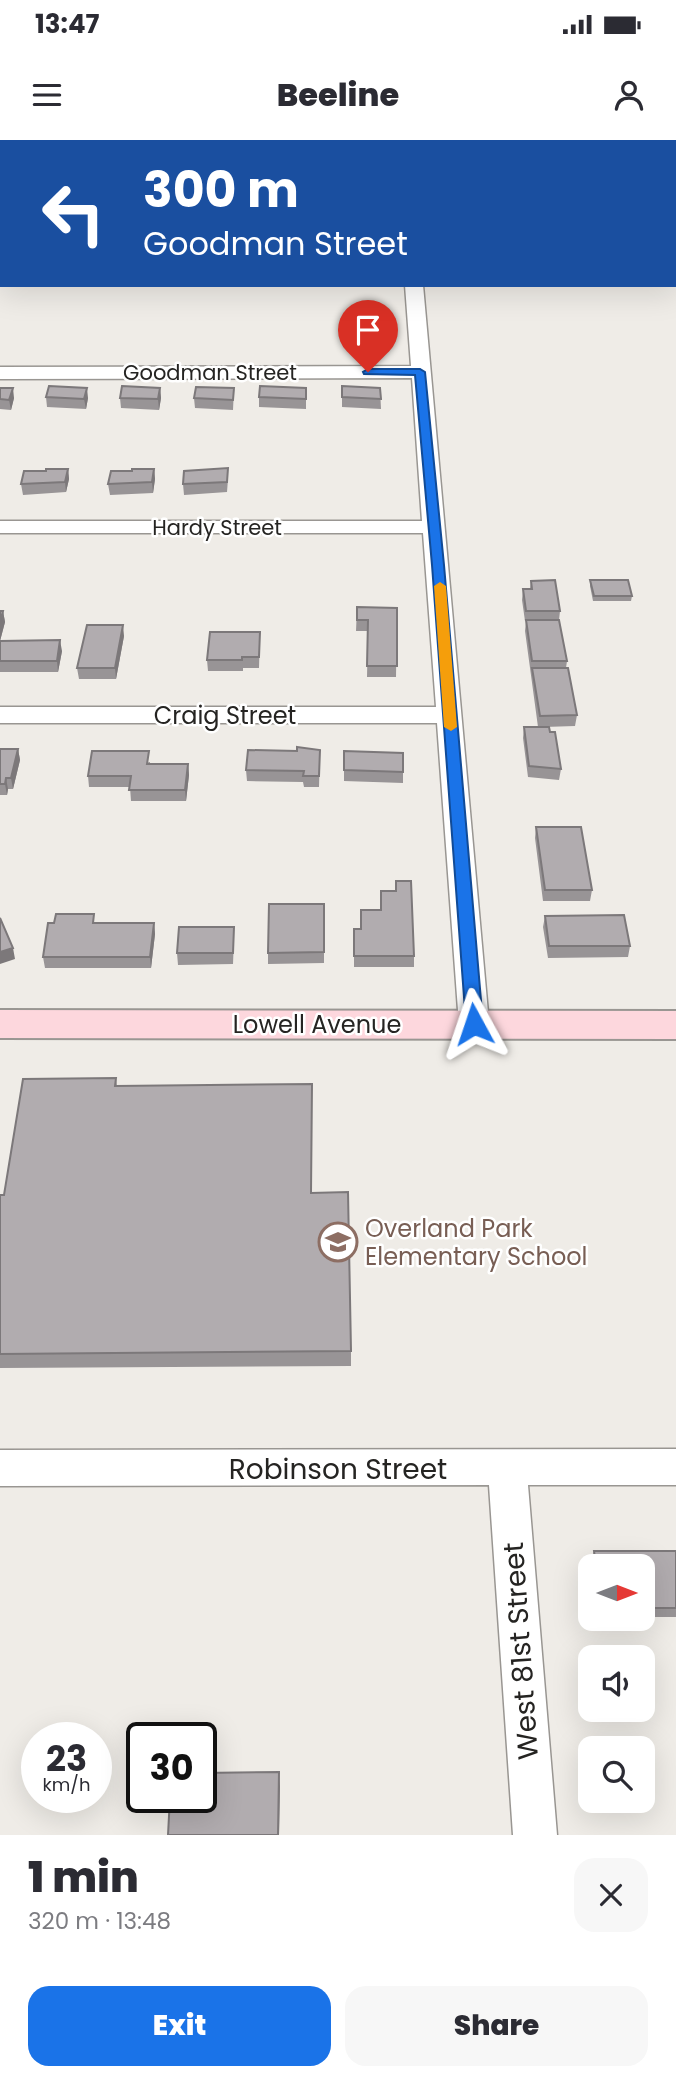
<!DOCTYPE html>
<html lang="en">
<head>
<meta charset="utf-8">
<style>
	:root { --surface:#fff; --page:#f7f7f7; --text:#2b2b33; --muted:#7c7c81; --accent:#1a73e8 }
	body { margin:0; font-family:Poppins,sans-serif; background:var(--page); color:var(--text); height:100vh; display:flex; flex-direction:column; font-size:26px; white-space:nowrap }
	* { box-sizing:border-box; margin:0 }
	p { font-size:23px; color:var(--muted) }
	.icon { flex:none; width:38px; height:38px; fill:none; stroke:currentColor; stroke-width:2; stroke-linecap:round; stroke-linejoin:round }
	.map { position:relative; height:1695px; overflow:hidden }
	.drawer { display:flex; flex-direction:column; background:var(--surface); flex:1 }
	.drawer>* { flex:none }
	.hud { position:absolute; left:0px; top:0px; width:677px; height:147px; box-shadow:0 7px 28px #0002; background:#1a4fa0; color:#fff; overflow:hidden }
	.needle { width:46px; rotate:90deg }
	.buttons { position:absolute; left:578px; top:1414px; display:grid; gap:14px }
	.buttons a { display:grid; place-items:center; width:77px; height:77px; border-radius:14px; background:var(--surface); box-shadow:0 7px 28px #0002; font-size:35px }
	.speed { position:absolute; left:21px; top:1582px; display:flex; gap:14px; font-size:35px; font-weight:700; text-align:center }
	.speed>* { display:grid; place-content:center; width:91px; height:91px; border-radius:50%; background:var(--surface); box-shadow:0 7px 28px #0002; line-height:1 }
	.speed small { font-size:18px; font-weight:400 }
	.speed .limit { border:4px solid #111; border-radius:10px; background:#fff; color:#111 }
	.pin { position:absolute; display:grid; place-items:center; width:60px; height:60px; color:#fff; margin:-72px -30px; border-radius:50% 50% 50% 0; rotate:-45deg; box-shadow:0 0 7px #0007 }
	.pin .icon { rotate:45deg }
	.me { position:absolute; width:77px; margin:-38px; rotate:355deg; stroke-linejoin:round; filter:drop-shadow(0 0 5px #0008) }
	.turn { display:flex; align-items:center; gap:24px; height:147px; padding:0 28px; font-size:32px }
	.turn .icon { width:91px; height:91px; stroke-width:2.5 }
	.turn b { display:block; font-size:49px; line-height:60px }
	.round { display:grid; place-items:center; flex:none; width:74px; height:74px; border-radius:21px; background:var(--page) }
	.overview { display:flex; align-items:center; justify-content:space-between; height:119px; padding:0 28px }
	h1 { font-size:42px; font-weight:800; line-height:52px }
	.primary-button { display:flex; gap:14px; margin-top:auto; padding:14px 28px }
	.primary-button a { flex:1; height:80px; border-radius:21px; background:var(--accent); color:#fff; font-size:28px; font-weight:800; line-height:80px; text-align:center }
	.primary-button a+a { background:var(--page); color:var(--text) }
	.status { display:flex; justify-content:space-between; align-items:center; height:49px; padding:0 35px; background:var(--surface); direction:ltr }
	.status svg { height:19px; fill:currentColor }
	header { display:flex; justify-content:space-between; align-items:center; height:91px; padding:0 28px; background:var(--surface); font-size:32px; font-weight:800 }
	.map>svg:first-child { display:block }
	.lines { fill:none; stroke-linecap:round; stroke-linejoin:round }
	.street-casing { stroke:#999692; stroke-width:3 }
	.secondary-casing { stroke:#999692; stroke-width:4 }
	.street { fill:#fff; fill-rule:evenodd }
	.secondary { fill:#fdd7dd; fill-rule:evenodd }
	.wall { fill:#989496 }
	.shaded-wall { fill:#7c787a }
	.building { fill:#b1acaf; stroke:#7c787a; stroke-width:2 }
	.route { fill:#1a73e8; stroke:#114b97; stroke-width:2 }
	.slow { fill:#f59e0b }
	.labels { text-anchor:middle; dominant-baseline:central; stroke-width:5; stroke-linejoin:round; paint-order:stroke }
	.far-street-label { font-size:21px; fill:#252422; stroke:#fff }
	.street-label { font-size:24px; fill:#252422; stroke:#fff }
	.education-label { font-size:24px; fill:#785e54; stroke:#fff; text-anchor:start }
	.near-street-label { font-size:28px; fill:#252422; stroke:#fff }
</style>
</head>
<body>
<div class="status"><b>13:47</b><svg viewBox="0 0 49 12"><path d="M0 12V9h3v3zM5 12V6h3v6zM10 12V3h3v9zM15 12V0h3v12zM26 1h20v11H26zM47 4h2v5h-2z"/></svg></div>
<header><svg class="icon" aria-label="menu" viewBox="0 0 24 24"><path d="M4 6h16M4 12h16M4 18h16"/></svg>Beeline<svg class="icon" aria-label="person" viewBox="0 0 24 24"><circle cx="12" cy="8" r="4"/><path d="M4 21q1-7 8-7t8 7"/></svg></header>
<div class="map">
<svg width="676" height="1695" viewBox="0 0 676 1695">
	<rect width="100%" height="100%" fill="#efece7"/>
	<g class="lines">
		<defs>
			<path id="street" d="M393 0H407V2H393Z
				M0 13H2V23H0Z
				M0 109H2V119H0Z
				M405 145H423L489 884 485 892 474 895 463 892 459 884 437 583H0V567H436L423 393H0V381H422L412 238 0 239V227L411 226Z
				M676 1309V1345H528L557 1695H513L489 1345 0 1346V1310Z"/>
			<path id="secondary" d="M0 870 676 871V899L0 898Z"/>
		</defs>
		<!-- street casing -->
		<use href="#street" class="street-casing"/>
		<!-- secondary casing -->
		<use href="#secondary" class="secondary-casing"/>
		<!-- street -->
		<use href="#street" class="street"/>
		<!-- secondary -->
		<use href="#secondary" class="secondary"/>
	</g>
	<!-- wall -->
	<path class="wall" d="M2 0H33V2H3Z
		M59 0H89V1L59 2Z
		M115 0H144L115 2Z
		M171 0H201V1L172 2Z
		M284 0H313L284 2Z
		M339 0H368L340 2H339Z
		M342 246 380 248 381 269 342 267Z
		M0 248 14 258 11 270 0 269Z
		M160 248 161 258 159 270 121 268 120 258Z
		M234 248 233 270 195 268 194 258Z
		M306 248V269L259 267V257Z
		M46 257 88 258 86 269 47 267Z
		M68 329 69 339 66 352 23 355 21 344 46 331Z
		M154 329 155 339 153 353 110 355 108 344 132 331Z
		M228 339 227 352 184 355 183 344Z
		M590 440 632 456 631 461H593L590 446Z
		M531 441 560 471 559 480 567 521 566 528 577 575 575 586 544 587 550 592 561 629 559 640 528 637 523 598 524 587H538L525 491 526 481H525L522 460 523 449H530Z
		M357 467 397 468 396 537H367L368 491H356Z
		M0 471H3L5 482 0 501 62 511 58 532H0Z
		M260 492 259 528H243V531H208L207 520Z
		M124 496 116 539H79L77 528Z
		M0 609H18L20 620 13 649H8L7 655H0Z
		M320 610 319 647H304L303 642 247 641 246 630Z
		M344 611 403 632V643L344 641Z
		M150 622V624H188L189 635 186 661H131L130 647H89L88 636Z
		M536 687 592 750 590 761H543L535 698Z
		M396 741 414 816V827H354V789H361L381 770V751H395Z
		M324 764V823L268 824V813Z
		M545 776 630 806 628 817 548 818 543 787Z
		M154 783 155 794 151 828H45L43 817Z
		M234 798 233 824 178 825 177 813Z
		M116 938 117 946 312 1053 351 1211V1226L0 1228V1055H4Z
		M594 1411H676V1477H642V1426H592V1421Z"/>
	<!-- shaded-wall -->
	<path class="shaded-wall" d="M13 248 14 258 11 270 9 260Z
		M87 248 88 258 86 269 84 259Z
		M160 248 161 258 159 270 158 259Z
		M68 329 69 339 66 352 65 342Z
		M154 329 155 339 153 353 152 342Z
		M3 471 5 482 0 501V482Z
		M123 485 124 496 116 539 115 528Z
		M60 500 62 511 58 532 57 521Z
		M18 609 20 620 13 649 11 638Z
		M188 624 189 635 186 661 185 650Z
		M6 638 8 649 7 655 5 644Z
		M154 783 155 794 151 828 150 817Z
		M13 808 15 819 0 824V812Z
		M279 1632 280 1646 279 1695H278Z"/>
	<!-- building -->
	<path class="building" d="M49 246 87 248 84 259 46 257Z
		M122 246 160 248 158 259 120 258Z
		M260 246 306 248V259L259 257Z
		M342 246 380 248 381 259 342 257Z
		M196 247 234 248 233 260 194 258Z
		M0 248H13L9 260 0 259Z
		M228 328 227 342 183 344 184 331Z
		M46 329H68L65 342 21 344 24 331H46Z
		M132 329H154L152 342 108 344 111 331H132Z
		M555 440 560 471H526L523 449H532L531 441Z
		M590 440H628L632 456H594Z
		M357 467 397 468V526H367L368 480H357Z
		M0 471H3L0 482Z
		M526 480H559L567 521H532Z
		M87 485H123L115 528H77Z
		M210 492H260L259 517H242V520H207Z
		M60 500 57 521H0V501Z
		M532 528H568L577 575 540 576Z
		M524 587H549L550 592H555L561 629 529 626Z
		M297 607 320 610 319 636H303L304 631 246 630 248 610 297 611Z
		M0 609H18L11 638H6L5 644H0Z
		M92 611H149L147 624H188L185 650H129L131 636H88Z
		M344 611 403 613V632L344 630Z
		M536 687H581L592 750H545Z
		M396 741H411L414 816H354V789H361V770H381V751H396Z
		M269 764H324V812L268 813Z
		M56 774H94L93 783H154L150 817H43L48 783H54Z
		M624 775 630 806H549L545 776Z
		M0 778 13 808 0 812Z
		M179 787H234L233 813H177Z
		M116 938 115 946 312 944 311 1053 348 1052 351 1211 0 1214V1055H4L23 939Z
		M594 1411H676V1468H642V1426H596Z
		M279 1632 278 1695H168L170 1657H201V1633Z"/>
	<!-- route -->
	<path class="route" d="M368 229H420L425 232 444 425 483 884 474 890 466 884 432 425 415 235 364 234 363 232Z"/>
	<!-- slow -->
	<path class="slow" d="M440 442 446 446 457 587 451 591 444 587 434 446Z"/>
	<!-- icons -->
	<defs>
		<symbol id="school-ring" viewBox="-11 -11 22 22"><circle r="9.5" fill="#fff" stroke="#8d6e63" stroke-width="1.5"/><path d="M0-5L7-2L0 1L-7-2ZM-4 1L0 2.5L4 1V4Q0 6-4 4Z" fill="#8d6e63"/></symbol>
	</defs>
	<g fill-rule="evenodd">
		<use href="#school-ring" x="316" y="1080" width="44" height="44"/>
	</g>
	<g class="labels">
		<!-- far-street labels -->
		<g class="far-street-label">
			<text x="210" y="232">Goodman Street</text>
			<text x="217" y="387">Hardy Street</text>
		</g>
		<!-- street labels -->
		<g class="street-label">
			<text x="225" y="575">Craig Street</text>
			<text x="317" y="884">Lowell Avenue</text>
		</g>
		<!-- education labels -->
		<g class="education-label">
			<text x="365" y="1088">Overland Park<tspan x="365" dy="28">Elementary School</tspan></text>
		</g>
		<!-- near-street labels -->
		<g class="near-street-label">
			<text x="338" y="1329">Robinson Street</text>
			<text transform="translate(521 1511) rotate(-94)">West 81st Street</text>
		</g>
	</g>
</svg>
<div class="buttons">
<a><svg class="needle" viewBox="-14 -14 28 28"><path d="M0-13l5 13h-10z" fill="#e53935"/><path d="M0 13l5-13h-10z" fill="#7c7c81"/></svg></a>
<a><svg class="icon" aria-label="sound" viewBox="0 0 24 24"><path d="M4 9h4l5-4v14l-5-4H4zM17 9q2 3 0 6"/></svg></a>
<a><svg class="icon" aria-label="search" viewBox="0 0 24 24"><circle cx="10" cy="10" r="6"/><path d="M15 15l6 6"/></svg></a>
</div>
<div class="speed"><div>23<small>km/h</small></div><div class="limit">30</div></div>
<div class="pin" style="left:368px;top:232px;background:#d93025"><svg class="icon" aria-label="arrive" viewBox="0 0 24 24"><path d="M6 21V4h12l-3 4 3 4H6"/></svg></div>
<svg class="me" style="left:474px;top:884px" viewBox="-20 -20 40 40"><path d="M0-17L14 15 0 8-14 15z" fill="#1a73e8" stroke="#fff" stroke-width="4"/></svg>
<div class="hud">
<div class="turn"><svg class="icon" aria-label="left" viewBox="0 0 24 24"><path d="M17 20v-9H6M10 6l-5 5 5 5"/></svg><div><b>300 m</b>Goodman Street</div></div>
</div>
</div>
<section class="drawer">
<div class="overview"><div><h1>1 min</h1><p>320 m · 13:48</p></div><a class="round"><svg class="icon" aria-label="close" viewBox="0 0 24 24"><path d="M6 6l12 12M18 6L6 18"/></svg></a></div>
<div class="primary-button"><a>Exit</a><a>Share</a></div>
</section>
</body>
</html>
